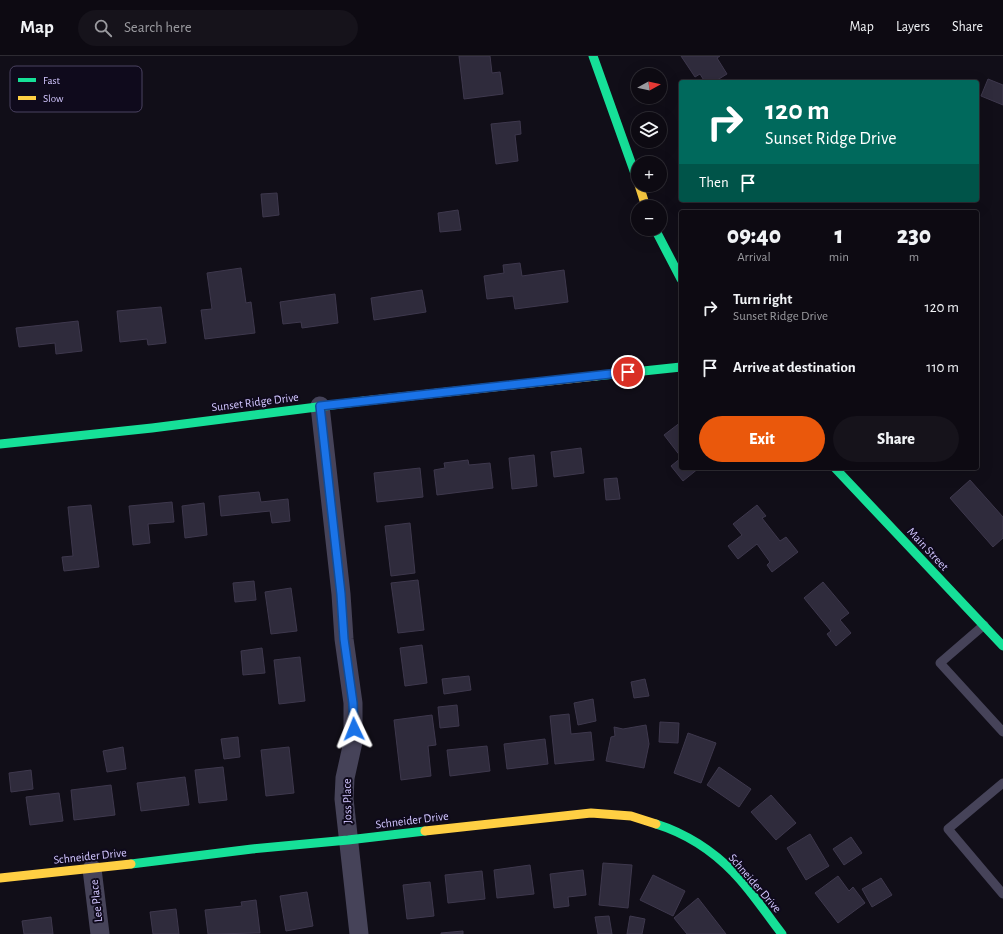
<!DOCTYPE html>
<html lang="en">
<head>
<meta charset="utf-8">
<style>
	:root { --surface:#0d0a12; --page:#16131b; --text:#f1f3f6; --muted:#9a9a9f; --line:#2d2b32; --accent:#ea580c }
	body { margin:0; font-family:"Alegreya Sans",sans-serif; background:var(--page); color:var(--text); height:100vh; display:flex; flex-direction:column; font-size:15px; white-space:nowrap }
	* { box-sizing:border-box; margin:0 }
	p { font-size:13px; color:var(--muted) }
	.icon { flex:none; width:22px; height:22px; fill:none; stroke:currentColor; stroke-width:2; stroke-linecap:round; stroke-linejoin:round }
	.map { position:relative; flex:1; overflow:hidden }
	.details { position:absolute; left:679px; top:154px; width:300px; height:260px; display:flex; flex-direction:column; background:var(--surface); border-radius:4px; box-shadow:0 4px 16px #0002,0 0 0 1px var(--line) }
	.details>* { flex:none }
	.banner { position:absolute; left:679px; top:24px; width:300px; height:122px; border-radius:4px; box-shadow:0 4px 16px #0002,0 0 0 1px var(--line); background:#00695c; color:#fff; overflow:hidden }
	.needle { width:26px; rotate:82deg }
	.buttons { position:absolute; left:631px; top:12px; display:grid; gap:8px }
	.buttons a { display:grid; place-items:center; width:36px; height:36px; border-radius:50%; background:var(--surface); box-shadow:0 4px 16px #0002,0 0 0 1px var(--line); font-size:20px }
	.pin { position:absolute; display:grid; place-items:center; width:34px; height:34px; color:#fff; margin:-17px; border:2px solid #fff; border-radius:50%; box-shadow:0 1px 4px #0007 }
	.me { position:absolute; width:44px; margin:-22px; rotate:358deg; stroke-linejoin:round; filter:drop-shadow(0 0 3px #0008) }
	.turn { display:flex; align-items:center; gap:14px; height:84px; padding:0 20px; font-size:18px }
	.turn .icon { width:52px; height:52px; stroke-width:2.5 }
	.turn b { display:block; font-size:28px; line-height:34px }
	.then { display:flex; align-items:center; height:38px; padding:0 20px; background:#0003; gap:8px; font-size:15px }
	.eta { display:flex; justify-content:space-evenly; align-items:center; height:68px; text-align:center }
	.eta b { font-size:24px; font-weight:800; line-height:28px }
	.action { display:flex; gap:8px; margin-top:auto; padding:8px 20px }
	.action a { flex:1; height:46px; border-radius:24px; background:var(--accent); color:#fff; font-size:16px; font-weight:800; line-height:46px; text-align:center }
	.action a+a { background:var(--page); color:var(--text) }
	ul { padding:0; list-style:none }
	li { display:flex; align-items:center; gap:12px; height:60px; padding:0 20px }
	li div { flex:1 }
	li b { display:block; font-size:15px }
	li em { font-style:normal }
	header { display:flex; align-items:center; gap:24px; box-sizing:border-box; height:56px; padding:0 20px; background:var(--surface); border-bottom:1px solid var(--line) }
	header strong { font-size:19px }
	nav { display:flex; gap:22px; margin-inline-start:auto; font-size:14px }
	.search { width:280px; height:36px; background:var(--page); display:flex; align-items:center; gap:10px; box-sizing:border-box; padding:0 14px; border-radius:22px; color:var(--muted); font-size:15px }
	.map>svg:first-child { display:block }
	.building { fill:#2f2b3c; stroke:#3e384d }
	.lines { fill:none; stroke-linecap:round; stroke-linejoin:round }
	.lane { stroke:#464359; stroke-width:9 }
	.street { stroke:#464359; stroke-width:19 }
	.fast { stroke:#16e098; stroke-width:9 }
	.slow { stroke:#ffcf43; stroke-width:9 }
	.route-casing { stroke:#114b97; stroke-width:10 }
	.route { stroke:#1a73e8; stroke-width:7 }
	.labels { text-anchor:middle; dominant-baseline:central; stroke-width:4; stroke-linejoin:round; paint-order:stroke }
	.street-label { font-size:12px; fill:#d2c6ff; stroke:#0f0a1c }
	.key { fill:#0f0a1c; stroke:#4a4260; stroke-width:1 }
	.key-label { font-size:11px; fill:#d2c6ff }
</style>
</head>
<body>
<header>
<strong>Map</strong>
<div class="search"><svg class="icon" aria-label="search" viewBox="0 0 24 24"><circle cx="10" cy="10" r="6"/><path d="M15 15l6 6"/></svg>Search here</div>
<nav><a>Map</a><a>Layers</a><a>Share</a></nav>
</header>
<div class="map">
<svg width="1003" height="878" viewBox="0 0 1003 878">
	<rect width="100%" height="100%" fill="#110e18"/>
	<!-- building -->
	<path class="building" d="M459 0H490L492 17 500 16 503 38 464 43Z
		M681 0H720L717 2 727 18 714 26H705L700 18 695 21Z
		M988 23 1003 29V49L981 40Z
		M520 65 521 78 515 79 518 105 496 108 491 68Z
		M277 137 279 159 263 161 261 138Z
		M458 154 461 174 440 176 438 157Z
		M520 207 522 220 564 214 568 246 515 253 513 240 487 243 484 220 504 217 503 209Z
		M241 212 246 247 251 246 255 277 205 283 201 254 212 253 207 217Z
		M422 234 426 256 374 264 371 242Z
		M335 238 338 267 302 272 301 266 283 268 280 246Z
		M161 251 166 287 148 289 147 283 120 286 117 255Z
		M78 265 82 295 56 298 55 287 19 291 16 272Z
		M681 366V401L664 379Z
		M581 392 584 417 554 421 551 396Z
		M534 399 537 430 512 433 509 402Z
		M681 402V412H699L683 425 671 410Z
		M468 404 469 409 490 407 493 432 437 439 434 414 445 412 444 407Z
		M420 412 423 441 377 446 374 417Z
		M617 422 620 443 606 444 604 423Z
		M970 424 1003 461V482L993 491 950 442Z
		M259 436 261 446 288 443 290 465 272 467 270 455 221 460 219 440Z
		M172 446 174 466 148 468 150 487 133 489 129 450Z
		M204 447 207 479 185 482 182 450Z
		M91 449 99 511 64 515 62 501 73 500 68 451Z
		M757 449 766 460 762 462 780 485 786 481 798 496 772 516 767 509 770 506 757 488 738 503 728 490 742 479 733 468Z
		M410 467 415 517 391 520 385 470Z
		M418 524 424 574 398 577 391 527Z
		M254 525 256 544 235 546 233 527Z
		M823 526 849 557 840 564 851 577 836 590 827 578 831 575 804 542Z
		M291 532 297 575 271 578 265 536Z
		M422 589 427 627 405 630 400 592Z
		M262 592 265 617 243 619 241 595Z
		M300 601 305 645 279 648 274 604Z
		M469 620 471 634 444 638 442 623Z
		M645 623 649 640 634 642 631 626Z
		M593 643 596 665 578 669 574 647Z
		M457 649 459 670 440 672 438 651Z
		M569 658 571 678 591 676 594 704 555 708 550 660Z
		M432 659 436 689 428 690 431 720 401 724 394 664Z
		M660 666 679 667 678 687 659 686Z
		M646 669 649 688 644 712 606 705 611 681 615 680 614 671 623 673Z
		M688 677 716 687 701 727 674 717Z
		M238 681 240 701 224 703 221 683Z
		M545 683 548 708 507 713 504 688Z
		M487 690 490 715 450 720 447 694Z
		M123 691 126 713 107 716 103 695Z
		M289 691 294 737 266 740 261 694Z
		M223 711 227 744 199 747 195 714Z
		M719 711 751 733 739 751 707 729Z
		M31 714 33 733 11 736 9 717Z
		M185 721 189 749 141 755 137 727Z
		M111 729 115 759 74 764 71 734Z
		M59 737 63 765 30 769 26 741Z
		M771 739 796 767 776 784 751 756Z
		M810 778 829 810 806 824 787 792Z
		M851 781 862 797 844 809 833 793Z
		M603 807 632 809 628 852 599 849Z
		M530 809 534 838 497 842 494 814Z
		M583 814 586 839 568 841 569 850 554 852 550 818Z
		M482 815 485 843 448 847 445 819Z
		M653 819 685 835 673 860 640 844Z
		M838 820 849 835 853 831 865 847 838 867 815 837Z
		M881 822 892 839 872 851 862 833Z
		M430 826 434 860 407 863 403 829Z
		M307 836 313 870 286 875 280 840Z
		M698 842 726 878H687L674 862Z
		M256 844 260 877 208 878 205 854 242 850 241 846Z
		M176 853 179 878H153L150 856Z
		M609 860 612 878H598L595 861Z
		M630 860 645 863 642 878H627Z
		M51 861 53 878H24L22 865Z
		M463 875V878H441V877Z"/>
	<g class="lines">
		<!-- lane -->
		<path class="lane" d="M984 569 940 607 1003 676
			M1003 727 948 773 1003 838"/>
		<!-- street -->
		<path class="street" d="M320 350 341 538 344 583 353 647V686L345 722 344 743 359 878
			M92 813 100 878"/>
		<!-- fast -->
		<path class="fast" d="M593 0 638 126
			M655 173 681 223
			M596 320 681 311
			M0 388 152 372 364 345
			M835 412 1003 590
			M656 768C685 777 713 795 734 817 751 834 767 859 782 878
			M131 808 252 793 348 784 425 775"/>
		<!-- slow -->
		<path class="slow" d="M639 129 646 151
			M364 345 596 320
			M425 775 591 757 631 760 656 768
			M0 822 131 808"/>
	</g>
	<g class="lines">
		<defs>
			<path id="route" d="M354 673 353 647 344 583 341 538 320 350 628 316"/>
		</defs>
		<!-- route casing -->
		<use href="#route" class="route-casing"/>
		<!-- route -->
		<use href="#route" class="route"/>
	</g>
	<g class="labels">
		<!-- street labels -->
		<g class="street-label">
			<text transform="translate(255 346) rotate(-7)">Sunset Ridge Drive</text>
			<text transform="translate(928 493) rotate(47)">Main Street</text>
			<text transform="translate(347 745) rotate(-91)">Joss Place</text>
			<text transform="translate(412 764) rotate(-7)">Schneider Drive</text>
			<text transform="translate(90 800) rotate(-6)">Schneider Drive</text>
			<text transform="translate(755 827) rotate(49)">Schneider Drive</text>
			<text transform="translate(96 845) rotate(-96)">Lee Place</text>
		</g>
	</g>
	<!-- legend -->
	<rect x="10" y="10" width="132" height="46" rx="6" class="key"/>
	<rect x="18" y="22" width="18" height="4" fill="#16e098"/>
	<rect x="18" y="40" width="18" height="4" fill="#ffcf43"/>
	<g class="key-label">
		<text x="43" y="28">Fast</text>
		<text x="43" y="46">Slow</text>
	</g>
</svg>
<div class="buttons">
<a><svg class="needle" viewBox="-14 -14 28 28"><path d="M0-13l5 13h-10z" fill="#e53935"/><path d="M0 13l5-13h-10z" fill="#9a9a9f"/></svg></a>
<a><svg class="icon" aria-label="layers" viewBox="0 0 24 24"><path d="M12 4l9 5-9 5-9-5zM3 14l9 5 9-5"/></svg></a>
<a>+</a>
<a>−</a>
</div>
<div class="pin" style="left:628px;top:316px;background:#d93025"><svg class="icon" aria-label="arrive" viewBox="0 0 24 24"><path d="M6 21V4h12l-3 4 3 4H6"/></svg></div>
<svg class="me" style="left:354px;top:673px" viewBox="-20 -20 40 40"><path d="M0-17L14 15 0 8-14 15z" fill="#1a73e8" stroke="#fff" stroke-width="4"/></svg>
<div class="banner">
<div class="turn"><svg class="icon" aria-label="right" viewBox="0 0 24 24"><path d="M7 20v-9h11M14 6l5 5-5 5"/></svg><div><b>120 m</b>Sunset Ridge Drive</div></div>
<div class="then">Then<svg class="icon" aria-label="arrive" viewBox="0 0 24 24"><path d="M6 21V4h12l-3 4 3 4H6"/></svg></div>
</div>
<section class="details">
<div class="eta">
<div><b>09:40</b><p>Arrival</p></div>
<div><b>1</b><p>min</p></div>
<div><b>230</b><p>m</p></div>
</div>
<ul>
<li><svg class="icon" aria-label="right" viewBox="0 0 24 24"><path d="M7 20v-9h11M14 6l5 5-5 5"/></svg><div><b>Turn right</b><p>Sunset Ridge Drive</p></div><em>120 m</em></li>
<li><svg class="icon" aria-label="arrive" viewBox="0 0 24 24"><path d="M6 21V4h12l-3 4 3 4H6"/></svg><div><b>Arrive at destination</b></div><em>110 m</em></li>
</ul>
<div class="action"><a>Exit</a><a>Share</a></div>
</section>
</div>
</body>
</html>
